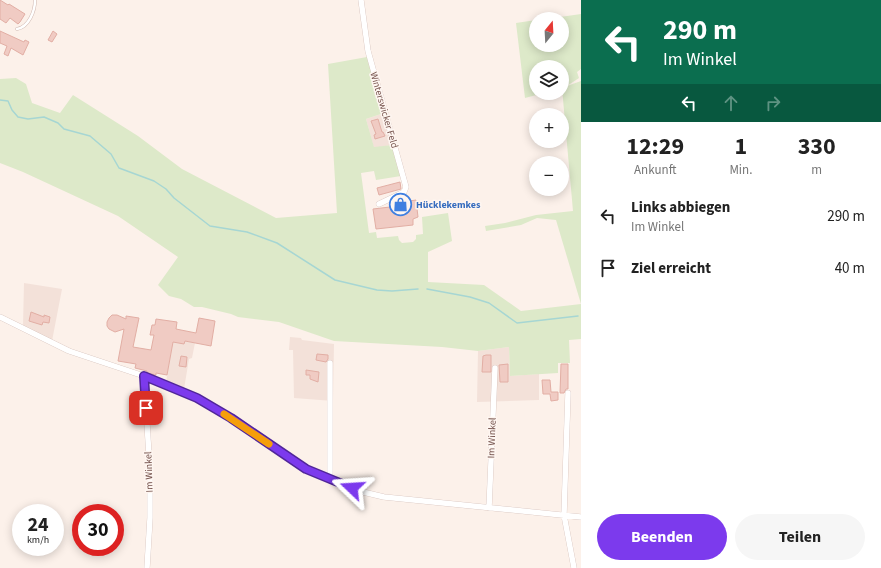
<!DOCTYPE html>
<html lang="de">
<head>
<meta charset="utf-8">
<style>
	:root { --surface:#fff; --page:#f6f6f6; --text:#222; --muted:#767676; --accent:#7c3aed }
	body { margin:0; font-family:"Source Sans 3",sans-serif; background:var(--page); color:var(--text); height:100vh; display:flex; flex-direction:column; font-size:15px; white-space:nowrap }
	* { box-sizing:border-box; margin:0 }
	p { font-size:13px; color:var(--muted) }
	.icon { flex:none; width:22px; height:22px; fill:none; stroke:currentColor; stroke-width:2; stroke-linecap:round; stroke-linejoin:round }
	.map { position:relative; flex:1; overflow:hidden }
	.details { display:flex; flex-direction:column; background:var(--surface); width:300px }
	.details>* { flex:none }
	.guide { background:#0b6e4f; color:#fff; overflow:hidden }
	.needle { width:26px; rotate:18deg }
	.fabs { position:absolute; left:529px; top:12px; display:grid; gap:8px }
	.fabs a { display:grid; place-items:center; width:40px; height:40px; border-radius:50%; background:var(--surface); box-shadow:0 2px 10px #0003; font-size:20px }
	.speed { position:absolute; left:12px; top:504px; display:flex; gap:8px; font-size:20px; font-weight:700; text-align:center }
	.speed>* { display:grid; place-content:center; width:52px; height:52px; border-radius:50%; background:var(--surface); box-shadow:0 2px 10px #0003; line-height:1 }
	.speed small { font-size:10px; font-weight:400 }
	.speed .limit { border:6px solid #d22; background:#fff; color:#111 }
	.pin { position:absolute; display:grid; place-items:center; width:34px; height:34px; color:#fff; margin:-17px; border-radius:8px; box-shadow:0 2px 6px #0006 }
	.me { position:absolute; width:44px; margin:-22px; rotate:290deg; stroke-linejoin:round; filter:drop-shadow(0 0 3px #0008) }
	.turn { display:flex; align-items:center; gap:14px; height:84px; padding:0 16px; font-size:18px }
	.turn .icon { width:52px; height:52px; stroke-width:2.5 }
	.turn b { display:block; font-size:28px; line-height:34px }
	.lanes { display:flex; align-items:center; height:38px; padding:0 16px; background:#0003; justify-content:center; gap:20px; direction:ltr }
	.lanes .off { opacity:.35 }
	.eta { display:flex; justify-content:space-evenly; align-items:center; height:68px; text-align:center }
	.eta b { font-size:24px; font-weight:700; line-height:28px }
	.button { display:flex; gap:8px; margin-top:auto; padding:8px 16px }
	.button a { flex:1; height:46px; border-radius:24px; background:var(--accent); color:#fff; font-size:16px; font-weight:700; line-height:46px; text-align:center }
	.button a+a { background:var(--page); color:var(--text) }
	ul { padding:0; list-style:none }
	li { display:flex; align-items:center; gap:12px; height:52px; padding:0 16px }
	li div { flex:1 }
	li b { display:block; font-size:15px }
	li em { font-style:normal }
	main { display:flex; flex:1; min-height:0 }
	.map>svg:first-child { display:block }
	.residential { fill:#f3e1d9 }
	.green { fill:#dde9c9 }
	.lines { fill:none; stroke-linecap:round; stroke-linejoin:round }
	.stream { stroke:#a6d6d3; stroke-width:1.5 }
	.building { fill:#f0cbc3; stroke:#e2aea4 }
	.lane-casing { stroke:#d0b9b2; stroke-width:3.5 }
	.street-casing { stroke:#d0b9b2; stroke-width:6 }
	.lane { stroke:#fff; stroke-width:2.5 }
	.street { stroke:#fff; stroke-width:5.5 }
	.route-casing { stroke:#51269a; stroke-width:10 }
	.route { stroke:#7c3aed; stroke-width:7 }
	.slow { stroke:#f59e0b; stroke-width:7 }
	.labels { text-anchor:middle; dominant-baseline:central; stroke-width:3; stroke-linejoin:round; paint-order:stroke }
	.street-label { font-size:10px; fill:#76544e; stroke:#fef6f1 }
	.shop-label { font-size:10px; font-weight:bold; fill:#366cbe; stroke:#fef6f1; text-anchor:start }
</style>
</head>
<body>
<main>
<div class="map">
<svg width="581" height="568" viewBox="0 0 581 568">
	<rect width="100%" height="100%" fill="#fcf1ea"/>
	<!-- residential -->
	<path class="residential" d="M384 113 392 145 374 148 366 119Z
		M24 283 62 289 52 341 23 326Z
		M290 337 301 338 302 340 334 344 333 401 294 398 293 350H289Z
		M173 339 195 343 192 358 189 359 184 389 166 382Z
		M509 347 510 376 539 374V400L477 402 478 351Z"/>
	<!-- green -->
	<path class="green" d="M581 14V69L577 72 579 78 567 86 581 81V339L569 340 570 363H558V373L510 376 509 347 478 351 442 347 334 341 279 322 238 317 231 314 202 307H194L181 299 169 296 158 285 178 257 118 216 23 172 0 163V79L16 78 26 84 32 103 60 113 73 95 138 136 182 169 276 218 337 213 328 64 367 57 384 113 366 119 374 147 392 145 401 176 376 180 374 171 361 173 369 233 376 232 377 238 398 236 399 240 402 243 413 242 416 239V235L423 234 422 217 448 213 452 241 428 252V282L484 285 521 311 581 304 556 220 537 218 521 225 486 231 485 226 505 223 536 215 573 211 562 88V67H536V93H544L525 98 516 23 536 20V45H562V19H546Z"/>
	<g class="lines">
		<!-- stream -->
		<path class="stream" d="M0 100 8 101 12 110 18 117 28 119 44 117 58 123 64 129 90 136 111 154 119 168 154 181 166 189 174 198 210 226 247 232 277 243 335 280 377 290 392 291 418 289
			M427 289 470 297 489 303 517 323 578 316"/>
	</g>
	<!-- building -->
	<path class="building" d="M0 0 8 5 9 4 25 14 20 22 18 24 10 18 6 23 0 19Z
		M0 31 24 42 25 40 29 42 23 55 11 48 8 56 4 54 7 46 0 43Z
		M53 31 57 34 52 42 48 40Z
		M378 119 382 132H383L385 136 375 139 374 135 376 134 371 121Z
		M400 182 401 189 379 195 377 188Z
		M416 200 418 217 413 219V225L376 229 373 209 390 207V204Z
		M31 312 44 317V315L50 317 49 323 43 322 42 325 29 321Z
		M112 315H117L126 319V316L139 318 133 347 151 350 154 335H150L152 325H155L156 319 177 322 176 329 196 333 199 318 215 321 211 346 185 341 184 344 173 342 167 375 156 373V375L147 373V371L135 368 136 364 118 361 124 329 115 332 109 329 107 326V322L109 318Z
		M317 354 328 355V359L326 362 316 360Z
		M486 355H491V372H482L483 356Z
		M181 356 187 357 186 367 179 366Z
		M508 364V382H500L499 365Z
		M561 364H568V389H566L564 393H560Z
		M306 370 319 372 318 382 310 379V375H306Z
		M542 380H550L551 392H558V400L551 401 550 394H543Z"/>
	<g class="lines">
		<defs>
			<path id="lane" d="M17 29C29 27 35 11 35 0"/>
			<path id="street" d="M361 0 368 51 406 187 404 192 379 204
				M0 317 69 351 144 376 197 398 231 419 306 469 330 480 363 492 384 497 581 517
				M330 363V480
				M144 376 150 471V518L147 568
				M568 393 564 515 574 568
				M489 508 495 368"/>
		</defs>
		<!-- lane casing -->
		<use href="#lane" class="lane-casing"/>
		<!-- street casing -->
		<use href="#street" class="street-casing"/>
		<!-- lane -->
		<use href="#lane" class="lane"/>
		<!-- street -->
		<use href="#street" class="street"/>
	</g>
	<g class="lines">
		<defs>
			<path id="route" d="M146 408 144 376 197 398 231 418 306 469 352 488"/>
		</defs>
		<!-- route casing -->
		<use href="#route" class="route-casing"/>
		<!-- route -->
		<use href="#route" class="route"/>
		<!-- slow -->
		<path class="slow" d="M224 414 269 444"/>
	</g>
	<!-- icons -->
	<defs>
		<symbol id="shop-ring" viewBox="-11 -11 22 22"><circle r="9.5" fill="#fef6f1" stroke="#3f7fe0" stroke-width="1.5"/><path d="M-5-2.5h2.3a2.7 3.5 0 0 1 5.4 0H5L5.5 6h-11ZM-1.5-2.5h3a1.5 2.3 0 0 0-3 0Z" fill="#3f7fe0"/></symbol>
	</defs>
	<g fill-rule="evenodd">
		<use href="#shop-ring" x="388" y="192" width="25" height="25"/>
	</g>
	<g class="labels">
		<!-- street labels -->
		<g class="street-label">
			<text transform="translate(384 110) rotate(74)">Winterswicker Feld</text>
			<text transform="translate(492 438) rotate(-88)">Im Winkel</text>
			<text transform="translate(149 472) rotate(-92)">Im Winkel</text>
		</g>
		<!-- shop labels -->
		<g class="shop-label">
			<text x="416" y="205">Hücklekemkes</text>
		</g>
	</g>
</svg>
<div class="fabs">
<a><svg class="needle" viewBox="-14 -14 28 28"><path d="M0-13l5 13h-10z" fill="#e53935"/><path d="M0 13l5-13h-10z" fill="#767676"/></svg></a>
<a><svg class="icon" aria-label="layers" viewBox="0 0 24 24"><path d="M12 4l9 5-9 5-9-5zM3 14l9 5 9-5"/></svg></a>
<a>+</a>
<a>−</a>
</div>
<div class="speed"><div>24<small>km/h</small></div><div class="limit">30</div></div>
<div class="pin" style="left:146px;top:408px;background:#d93025"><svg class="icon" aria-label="arrive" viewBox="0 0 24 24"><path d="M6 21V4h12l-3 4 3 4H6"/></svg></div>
<svg class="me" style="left:352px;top:488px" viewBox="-20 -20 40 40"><path d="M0-17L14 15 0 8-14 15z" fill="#7c3aed" stroke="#fff" stroke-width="4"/></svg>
</div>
<section class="details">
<div class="guide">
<div class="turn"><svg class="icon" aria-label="left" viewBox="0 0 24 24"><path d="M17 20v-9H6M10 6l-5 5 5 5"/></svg><div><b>290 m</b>Im Winkel</div></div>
<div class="lanes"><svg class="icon" aria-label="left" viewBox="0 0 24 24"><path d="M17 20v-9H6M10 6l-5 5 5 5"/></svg><svg class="icon off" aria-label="ahead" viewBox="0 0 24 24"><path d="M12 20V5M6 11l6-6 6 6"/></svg><svg class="icon off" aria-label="right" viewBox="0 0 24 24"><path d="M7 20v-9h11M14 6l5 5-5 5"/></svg></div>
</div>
<div class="eta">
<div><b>12:29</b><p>Ankunft</p></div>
<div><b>1</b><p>Min.</p></div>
<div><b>330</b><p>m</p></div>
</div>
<ul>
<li><svg class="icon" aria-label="left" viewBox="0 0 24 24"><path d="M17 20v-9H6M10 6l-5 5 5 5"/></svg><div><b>Links abbiegen</b><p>Im Winkel</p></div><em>290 m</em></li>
<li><svg class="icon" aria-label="arrive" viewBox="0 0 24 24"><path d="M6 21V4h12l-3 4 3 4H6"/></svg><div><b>Ziel erreicht</b></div><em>40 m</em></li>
</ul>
<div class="button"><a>Beenden</a><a>Teilen</a></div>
</section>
</main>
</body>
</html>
